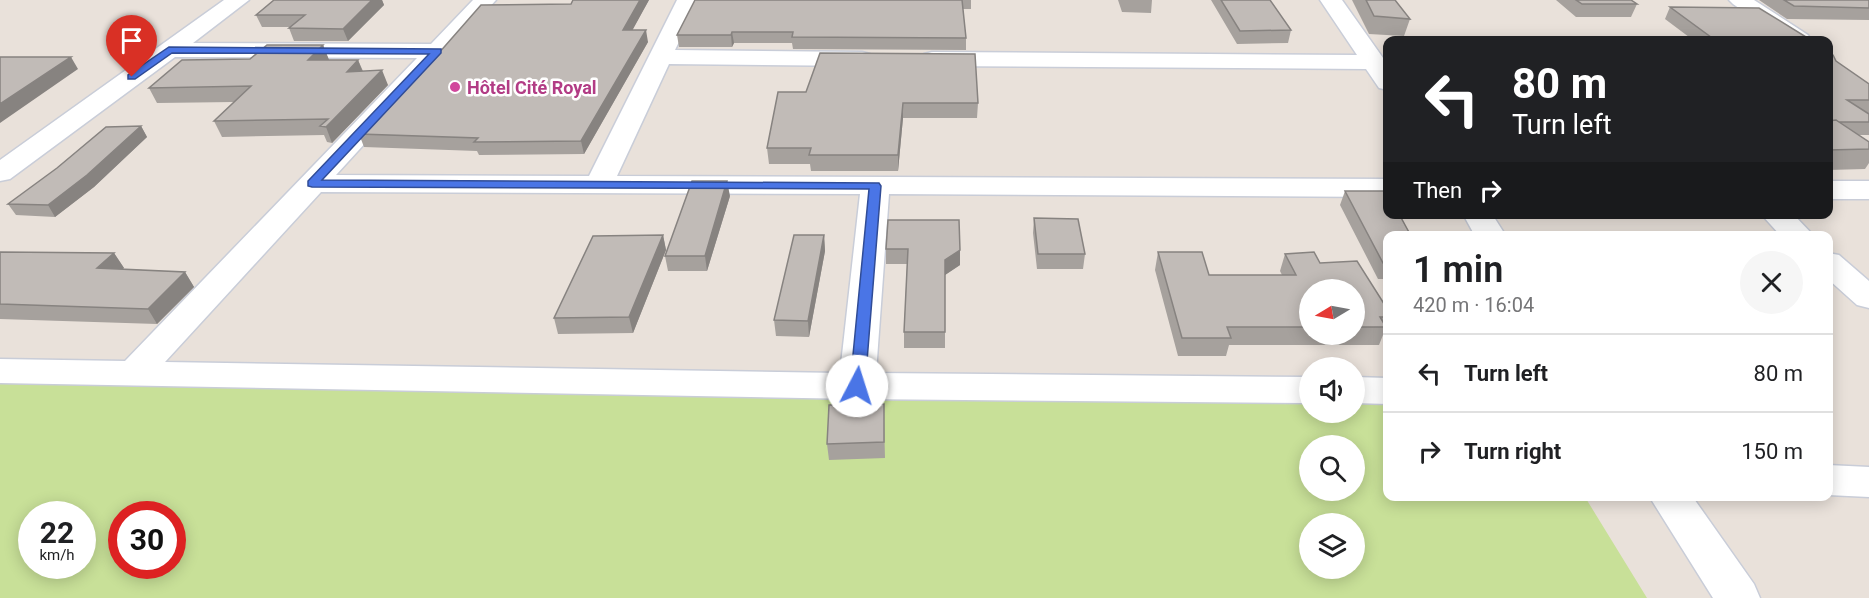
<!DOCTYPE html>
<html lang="en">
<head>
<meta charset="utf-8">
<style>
	:root { --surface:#fff; --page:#f6f6f6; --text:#202124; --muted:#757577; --line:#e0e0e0 }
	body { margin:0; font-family:Roboto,sans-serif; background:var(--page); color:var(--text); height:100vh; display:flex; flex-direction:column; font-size:22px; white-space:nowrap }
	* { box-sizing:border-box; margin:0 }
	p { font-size:20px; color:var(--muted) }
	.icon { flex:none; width:33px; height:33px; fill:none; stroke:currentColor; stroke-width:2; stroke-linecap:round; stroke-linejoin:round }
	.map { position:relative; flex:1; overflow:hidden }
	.panel { position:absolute; left:1383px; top:231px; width:450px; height:270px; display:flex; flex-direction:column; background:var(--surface); border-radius:12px; box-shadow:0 3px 15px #0003 }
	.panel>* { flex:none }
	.banner { position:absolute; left:1383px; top:36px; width:450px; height:183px; border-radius:12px; box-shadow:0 3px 15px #0003; background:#202124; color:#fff; overflow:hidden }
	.needle { width:39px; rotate:260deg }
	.tools { position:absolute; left:1299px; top:279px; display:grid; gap:12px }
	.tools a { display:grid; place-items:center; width:66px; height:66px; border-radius:50%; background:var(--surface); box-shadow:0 3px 15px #0003; font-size:30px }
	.speed { position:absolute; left:18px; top:501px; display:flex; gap:12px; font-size:30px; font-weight:700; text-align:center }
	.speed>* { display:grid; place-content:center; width:78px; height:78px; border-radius:50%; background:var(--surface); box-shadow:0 3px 15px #0003; line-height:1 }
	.speed small { font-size:15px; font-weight:400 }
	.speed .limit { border:9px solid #d22; background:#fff; color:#111 }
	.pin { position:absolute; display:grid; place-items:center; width:51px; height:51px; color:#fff; margin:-62px -26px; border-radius:50% 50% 50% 0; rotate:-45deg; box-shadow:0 0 6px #0007 }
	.pin .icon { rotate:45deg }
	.me { position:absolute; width:66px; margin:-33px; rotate:5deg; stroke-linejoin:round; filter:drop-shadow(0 0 4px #0008) }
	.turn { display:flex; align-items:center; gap:21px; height:126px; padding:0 30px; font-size:27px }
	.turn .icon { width:78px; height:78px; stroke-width:2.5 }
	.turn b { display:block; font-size:42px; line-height:51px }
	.then { display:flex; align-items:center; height:57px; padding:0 30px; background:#0003; gap:12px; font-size:22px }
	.round { display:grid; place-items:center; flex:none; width:63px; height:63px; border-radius:32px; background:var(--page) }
	.overview { display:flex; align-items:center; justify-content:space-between; height:102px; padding:0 30px }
	h1 { font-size:36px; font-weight:600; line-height:45px }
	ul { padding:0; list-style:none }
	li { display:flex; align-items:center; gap:18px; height:78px; padding:0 30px; border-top:2px solid var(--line) }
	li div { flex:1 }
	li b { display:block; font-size:22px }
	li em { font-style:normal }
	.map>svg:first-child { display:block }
	.pitch { fill:#c8e098; fill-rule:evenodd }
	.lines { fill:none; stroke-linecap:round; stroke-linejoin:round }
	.minor-casing { stroke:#c9cdd8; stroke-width:3 }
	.minor { fill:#fff; fill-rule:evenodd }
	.wall { fill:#a6a19d; fill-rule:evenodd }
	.shaded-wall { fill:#878380 }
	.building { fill:#c1bbb7; stroke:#878380; stroke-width:1.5 }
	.route { fill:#4a75e6; stroke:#304c96; stroke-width:1.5 }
	.hotel-dot { fill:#d1479c; stroke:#fff; stroke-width:2 }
	.labels { text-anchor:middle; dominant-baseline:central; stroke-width:5; stroke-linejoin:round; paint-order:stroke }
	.far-hotel-label { font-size:18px; font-weight:bold; fill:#b23c85; stroke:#fff; text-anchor:start }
</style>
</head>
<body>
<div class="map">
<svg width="1869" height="598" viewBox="0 0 1869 598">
	<rect width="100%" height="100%" fill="#e9e1da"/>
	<!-- pitch -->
	<path class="pitch" d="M0 380 1309 402 1310 412H1354L1355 403 1387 404 1388 496 1585 497 1647 598H0ZM1310 446H1354V490H1310ZM32 514H82V566H32ZM122 514H172V566H122ZM1310 524H1354V568H1310Z"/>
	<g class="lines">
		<defs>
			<path id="minor" d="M224 0H249L193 43 431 44 473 0H496L336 175 589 176 677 0H699L675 50 862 52 870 54 874 59 870 64 862 66 669 64 617 176 1388 179V197L889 194 876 373 1310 377V403L857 399 0 383V359L125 361 417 58 175 57 10 179 0 181V160ZM321 192 860 194 840 373 165 362Z
				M1320 0H1342L1388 65V90L1379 88 1366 69 932 66 924 64 920 59 924 54 932 52 1357 55Z
				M1729 0H1754L1808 35 1811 40H1786L1733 4Z
				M1828 181H1869V199H1828Z
				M1463 214H1492L1506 236H1475Z
				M1761 214H1793L1814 236H1781Z
				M1828 253 1839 255 1869 281V308L1857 305 1828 279Z
				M1354 377 1388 378V404L1354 403Z
				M1828 465 1869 467V497L1828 495Z
				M1649 496H1692L1754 584 1760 598H1713Z"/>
		</defs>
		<!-- minor casing -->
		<use href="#minor" class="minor-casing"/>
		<!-- minor -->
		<use href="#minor" class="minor"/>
	</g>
	<!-- wall -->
	<path class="wall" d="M274 0H382L384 5 348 41H294L289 28 290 27H262L256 15Z
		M649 0 632 30 648 42 584 154 479 155 477 151 364 147 359 134 438 54 571 4Z
		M777 0H971V9H963L966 38V50L793 49 792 43H734L732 47H679L677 35Z
		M1118 0H1152L1151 13 1122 12Z
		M1211 0H1270L1291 30 1288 43 1237 44Z
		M1352 0H1395L1410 19 1404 36 1369 34Z
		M1556 0H1631L1637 4 1631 17H1576Z
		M1759 0H1869V20L1787 19Z
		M1670 7 1811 40H1693L1665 19Z
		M323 45 329 60H358L363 71 388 85 332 143 327 142 324 135 222 137 214 121 234 102 157 103 149 88 250 59Z
		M1828 52 1836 61 1869 84V135H1859L1869 142V163L1865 169 1828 170Z
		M778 92 978 103 977 118H903L898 171H811L810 164H769L767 148Z
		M141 126 147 137 94 187 55 217 16 215 8 204Z
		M1345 191 1388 236V279H1378L1340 205Z
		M730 196 707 271H668L665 256Z
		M1034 218 1085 254 1083 269H1037L1033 233Z
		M888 220 960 265 945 275V348H904V332L907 264H886V249Z
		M663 235 666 250 633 333 558 334 554 318Z
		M824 235 825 251 809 337 776 336 774 320Z
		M0 252 114 253 124 268 122 269 185 272 194 287 157 324 0 319Z
		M1158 252 1209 275H1282L1280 271 1285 254 1320 263 1388 310V328L1385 334 1383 335 1379 345H1229L1226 356H1178L1155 270ZM1310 290H1354V334H1310Z
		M884 420 885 458 829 460 827 444Z"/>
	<!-- shaded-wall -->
	<path class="shaded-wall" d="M372 0H382L384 5 348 41 343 29Z
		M640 0H649L626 42 623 30Z
		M646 30 648 42 584 154 581 141Z
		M732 32 734 43 732 47 731 35Z
		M323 45 329 60H308Z
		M71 57 78 69 0 123V104Z
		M358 60 364 75 347 72Z
		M382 70 388 85 332 143 326 127Z
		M903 103V118L898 171V155Z
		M141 126 147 137 94 187 55 217 48 205Z
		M727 181 730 196 707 271 705 256Z
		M663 235 666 250 633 333 629 317Z
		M824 235 825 251 809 337 808 321Z
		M960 250V265L945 275V260Z
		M114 253 124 268 107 283 97 268Z
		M185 272 194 287 157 324 148 309Z"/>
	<!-- building -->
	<path class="building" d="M274 0H372L343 29 289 28 305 15H256Z
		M573 0H640L623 30H646L581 141 474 142 478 138 359 134 434 54H438L481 5 571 4Z
		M695 0H962L966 38 792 37 793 32H732L731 35H677Z
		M1221 0H1270L1291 30 1240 31Z
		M1366 0H1395L1410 19 1374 16Z
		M1576 0H1631L1637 4H1582Z
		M1784 0H1869V8L1794 6Z
		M1670 7 1759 8 1811 40H1715Z
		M267 45H323L308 60H358L347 72 382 70 326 127 320 126 328 119 214 121 251 86 149 88 182 60 250 59Z
		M1828 52 1833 55 1836 61 1869 84V100H1847L1869 114V122H1839L1836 120 1828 121Z
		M820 53 975 54 978 103H903L898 155H809L811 148H767L778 92H806Z
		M0 57H71L0 104Z
		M1836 120 1869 142V149L1828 150V121Z
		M141 126 87 175 48 205 8 204 57 168 106 127Z
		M692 181H727L705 256H665Z
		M1345 191H1385L1388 196V214H1399L1411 236H1388V263H1383Z
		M1034 218 1078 219 1085 254H1038Z
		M888 220H959L960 250 945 260V332H904L908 249H886Z
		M663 235 629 317 554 318 593 236Z
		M794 235H824L808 321 774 320Z
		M0 252 114 253 97 268 185 272 148 309 0 304Z
		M1158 252H1202L1209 275H1296L1285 254 1314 252 1320 263 1357 261 1388 310V317H1380L1386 327H1354V290H1310V327H1227L1231 338H1182Z
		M884 404V442L827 444 829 405Z"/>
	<!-- route -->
	<path class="route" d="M169 47 441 49V53L322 180 879 183 881 186 865 386 857 391 850 386 869 189 312 187 308 186V181L429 54 172 53 135 79H128V75Z"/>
	<!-- markers -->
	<circle class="hotel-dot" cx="455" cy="87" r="6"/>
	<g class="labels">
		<!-- far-hotel labels -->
		<g class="far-hotel-label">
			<text x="467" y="87">Hôtel Cité Royal</text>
		</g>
	</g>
</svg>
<div class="tools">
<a><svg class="needle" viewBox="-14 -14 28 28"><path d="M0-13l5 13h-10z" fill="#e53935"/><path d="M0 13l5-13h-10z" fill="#757577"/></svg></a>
<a><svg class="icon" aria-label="sound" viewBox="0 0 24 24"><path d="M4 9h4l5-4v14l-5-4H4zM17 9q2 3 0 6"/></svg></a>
<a><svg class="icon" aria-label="search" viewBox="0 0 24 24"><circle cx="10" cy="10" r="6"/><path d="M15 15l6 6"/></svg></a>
<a><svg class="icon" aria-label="layers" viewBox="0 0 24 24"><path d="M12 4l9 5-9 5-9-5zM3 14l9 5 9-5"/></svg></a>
</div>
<div class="speed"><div>22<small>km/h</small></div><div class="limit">30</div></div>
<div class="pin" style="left:132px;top:77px;background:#d93025"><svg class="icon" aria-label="arrive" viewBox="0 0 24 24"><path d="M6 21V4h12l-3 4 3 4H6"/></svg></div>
<svg class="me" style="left:857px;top:386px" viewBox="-20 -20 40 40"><circle r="19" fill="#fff"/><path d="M0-13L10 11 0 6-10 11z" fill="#4a75e6"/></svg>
<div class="banner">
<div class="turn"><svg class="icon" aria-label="left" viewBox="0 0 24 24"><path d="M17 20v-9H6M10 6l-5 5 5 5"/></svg><div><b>80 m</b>Turn left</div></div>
<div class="then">Then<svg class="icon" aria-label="right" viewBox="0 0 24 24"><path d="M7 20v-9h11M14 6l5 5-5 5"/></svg></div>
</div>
<section class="panel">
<div class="overview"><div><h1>1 min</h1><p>420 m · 16:04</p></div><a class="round"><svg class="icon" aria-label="close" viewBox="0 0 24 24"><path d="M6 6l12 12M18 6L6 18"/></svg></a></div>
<ul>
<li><svg class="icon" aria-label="left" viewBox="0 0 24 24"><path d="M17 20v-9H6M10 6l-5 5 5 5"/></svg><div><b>Turn left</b></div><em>80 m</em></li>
<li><svg class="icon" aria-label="right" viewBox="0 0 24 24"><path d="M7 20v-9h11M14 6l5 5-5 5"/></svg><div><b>Turn right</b></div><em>150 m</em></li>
</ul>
</section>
</div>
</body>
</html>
